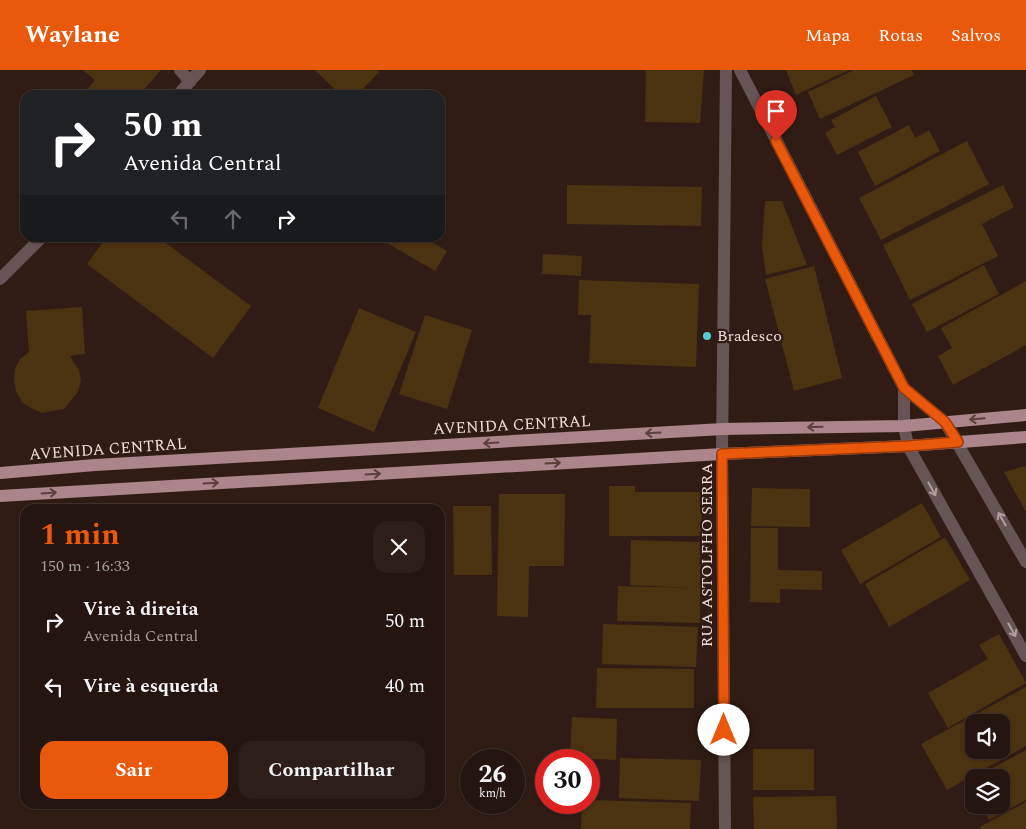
<!DOCTYPE html>
<html lang="pt">
<head>
<meta charset="utf-8">
<style>
	:root { --surface:#251510; --page:#2d1e19; --text:#f1f3f6; --muted:#a39f9f; --line:#423430; --accent:#ea580c }
	body { margin:0; font-family:Spectral,serif; background:var(--page); color:var(--text); height:100vh; display:flex; flex-direction:column; font-size:19px; white-space:nowrap }
	* { box-sizing:border-box; margin:0 }
	p { font-size:16px; color:var(--muted) }
	.icon { flex:none; width:28px; height:28px; fill:none; stroke:currentColor; stroke-width:2; stroke-linecap:round; stroke-linejoin:round }
	.map { position:relative; flex:1; overflow:hidden }
	.details { position:absolute; left:20px; top:434px; width:425px; height:305px; display:flex; flex-direction:column; background:var(--surface); border-radius:15px; box-shadow:0 1px 4px #0004,0 0 0 1px var(--line) }
	.details>* { flex:none }
	.guide { position:absolute; left:20px; top:20px; width:425px; height:152px; border-radius:15px; box-shadow:0 1px 4px #0004,0 0 0 1px var(--line); background:#202124; color:#fff; overflow:hidden }
	.controls { position:absolute; left:965px; top:644px; display:grid; gap:10px }
	.controls a { display:grid; place-items:center; width:45px; height:45px; border-radius:10px; background:var(--surface); box-shadow:0 1px 4px #0004,0 0 0 1px var(--line); font-size:25px }
	.speed { position:absolute; left:460px; top:679px; display:flex; gap:10px; font-size:25px; font-weight:700; text-align:center }
	.speed>* { display:grid; place-content:center; width:65px; height:65px; border-radius:50%; background:var(--surface); box-shadow:0 1px 4px #0004,0 0 0 1px var(--line); line-height:1 }
	.speed small { font-size:12px; font-weight:400 }
	.speed .limit { border:8px solid #d22; background:#fff; color:#111 }
	.pin { position:absolute; display:grid; place-items:center; width:42px; height:42px; color:#fff; margin:-51px -21px; border-radius:50% 50% 50% 0; rotate:-45deg; box-shadow:0 0 5px #0007 }
	.pin .icon { rotate:45deg }
	.me { position:absolute; width:55px; margin:-28px; rotate:0deg; stroke-linejoin:round; filter:drop-shadow(0 0 4px #0008) }
	.turn { display:flex; align-items:center; gap:18px; height:105px; padding:0 20px; font-size:22px }
	.turn .icon { width:65px; height:65px; stroke-width:2.5 }
	.turn b { display:block; font-size:35px; line-height:42px }
	.lanes { display:flex; align-items:center; height:48px; padding:0 20px; background:#0003; justify-content:center; gap:25px; direction:ltr }
	.lanes .off { opacity:.35 }
	.round { display:grid; place-items:center; flex:none; width:52px; height:52px; border-radius:15px; background:var(--page) }
	.overview { display:flex; align-items:center; justify-content:space-between; height:85px; padding:0 20px }
	h1 { font-size:30px; font-weight:700; line-height:38px; color:var(--accent) }
	.button { display:flex; gap:10px; margin-top:auto; padding:10px 20px }
	.button a { flex:1; height:58px; border-radius:15px; background:var(--accent); color:#fff; font-size:20px; font-weight:700; line-height:58px; text-align:center }
	.button a+a { background:var(--page); color:var(--text) }
	ul { padding:0; list-style:none }
	li { display:flex; align-items:center; gap:15px; height:65px; padding:0 20px }
	li div { flex:1 }
	li b { display:block; font-size:19px }
	li em { font-style:normal }
	header { display:flex; align-items:center; gap:30px; box-sizing:border-box; height:70px; padding:0 25px; background:var(--accent); color:#fff }
	header strong { font-size:24px }
	nav { display:flex; gap:28px; margin-inline-start:auto; font-size:18px }
	.map>svg:first-child { display:block }
	.building { fill:#4b3211; fill-rule:evenodd }
	.lines { fill:none; stroke-linecap:round; stroke-linejoin:round }
	.minor { stroke:#675457; stroke-width:12 }
	.tertiary { stroke:#675457; stroke-width:12 }
	.primary { stroke:#ac848b; stroke-width:12 }
	.oneway { stroke:#5c403e }
	.oneway2 { stroke:#b19f9e }
	.route-casing { stroke:#983908; stroke-width:12 }
	.route { stroke:#ea580c; stroke-width:9 }
	.poi-dot { fill:#51ccd1; stroke:#311c15; stroke-width:2 }
	.labels { text-anchor:middle; dominant-baseline:central; stroke-width:4.5; stroke-linejoin:round; paint-order:stroke }
	.poi-label { font-size:16px; fill:#edddd8; stroke:#311c15; text-anchor:start }
	.street-label { font-size:16px; fill:#edddd8; stroke:#311c15 }
</style>
</head>
<body>
<header>
<strong>Waylane</strong>
<nav><a>Mapa</a><a>Rotas</a><a>Salvos</a></nav>
</header>
<div class="map">
<svg width="1026" height="759" viewBox="0 0 1026 759">
	<rect width="100%" height="100%" fill="#311c15"/>
	<!-- building -->
	<path class="building" d="M83 0H161L139 25H82L95 10Z
		M315 0H376L379 2 357 25H341Z
		M646 0H704L700 53 645 52Z
		M786 0H849L796 25Z
		M854 0H912L914 5 820 49 808 22Z
		M876 26 892 57 837 85 825 63 835 57 831 50Z
		M909 55 915 68 929 60 940 81 875 116 858 82Z
		M967 71 989 114 881 170 859 128Z
		M567 115 702 117 701 156 567 154Z
		M1003 115 1014 137 982 154 998 186 910 230 883 175Z
		M765 131H782L807 195 766 205 762 176Z
		M106 168H159L251 236 213 288 87 194Z
		M390 168H425L447 181 435 201 387 173Z
		M543 184 582 186 581 206 542 204Z
		M984 195 999 224 927 262 912 234Z
		M814 196 842 308 794 321 765 209Z
		M579 210 699 214 696 297 589 293 591 245H578Z
		M1026 211V275L953 315 938 286 952 278 941 258Z
		M82 237 85 284 70 286 79 300 81 311 78 322 64 339 42 343 31 338 22 332 16 321 14 310 15 299 20 289 29 282 26 241Z
		M359 238 416 262 374 362 318 338Z
		M425 245 472 260 447 339 399 324Z
		M1025 396 1026 398V442L1004 402Z
		M609 416H635V422H701L702 466H609Z
		M752 418 810 419V457L751 456Z
		M499 424H565L564 496H529L528 547 497 546Z
		M922 433 941 467 860 514 841 480Z
		M453 436H491L492 505H454Z
		M751 458H778V500L822 501V520L780 519V533L750 532Z
		M945 467 970 510 889 557 865 514Z
		M631 470 701 472 700 553 617 551 618 516 692 518 630 515Z
		M603 554 698 557 696 597 602 594Z
		M999 564 1026 613 948 658 928 623 988 589 979 575Z
		M597 598 694 599V638H596Z
		M1026 617V676L947 720 921 674ZM974 652H1001V680H974Z
		M572 647 617 649 616 690 570 688Z
		M753 679H814V720H753Z
		M1026 680V730L989 750 981 735H1001V708H993L989 700Z
		M620 688 701 690 699 731 619 728Z
		M836 726 837 759H754L753 727Z
		M589 730 691 733 690 759H581L582 732H589Z
		M1026 732V759H981L980 757Z"/>
	<g class="lines">
		<!-- minor -->
		<path class="minor" d="M180 0 190 12
			M740 0 904 318 945 352 1026 492
			M178 25 200 0
			M0 209 41 168
			M904 318V356L908 376 1026 586
			M722 384 725 759"/>
		<!-- tertiary -->
		<path class="tertiary" d="M722 384 726 0"/>
		<!-- primary -->
		<path class="primary" d="M0 403 95 395 723 359 904 356 1026 345
			M0 426 722 384 908 376 1026 367"/>
	</g>
	<!-- one-way arrows -->
	<defs><path id="oneway-shaft" d="M-6 0H5M1.5-3L5.5 0L1.5 3" fill="none" stroke-width="1.6" stroke-linecap="round" stroke-linejoin="round" transform="scale(1.25)"/></defs>
	<g class="oneway">
		<use href="#oneway-shaft" transform="translate(977 349) rotate(175)"/>
		<use href="#oneway-shaft" transform="translate(815 357) rotate(179)"/>
		<use href="#oneway-shaft" transform="translate(653 363) rotate(177)"/>
		<use href="#oneway-shaft" transform="translate(491 373) rotate(177)"/>
		<use href="#oneway-shaft" transform="translate(553 393) rotate(-3)"/>
		<use href="#oneway-shaft" transform="translate(373 404) rotate(-3)"/>
		<use href="#oneway-shaft" transform="translate(211 413) rotate(-3)"/>
		<use href="#oneway-shaft" transform="translate(49 423) rotate(-4)"/>
	</g>
	<g class="oneway2">
		<use href="#oneway-shaft" transform="translate(932 419) rotate(61)"/>
		<use href="#oneway-shaft" transform="translate(1002 449) rotate(-120)"/>
		<use href="#oneway-shaft" transform="translate(1012 560) rotate(61)"/>
	</g>
	<g class="lines">
		<defs>
			<path id="route" d="M724 660 722 384 908 376 958 372 945 352 904 318 776 71"/>
		</defs>
		<!-- route casing -->
		<use href="#route" class="route-casing"/>
		<!-- route -->
		<use href="#route" class="route"/>
	</g>
	<!-- markers -->
	<circle class="poi-dot" cx="707" cy="266" r="5"/>
	<g class="labels">
		<!-- poi labels -->
		<g class="poi-label">
			<text x="717" y="266">Bradesco</text>
		</g>
		<!-- street labels -->
		<g class="street-label">
			<text transform="translate(512 355) rotate(-3)">AVENIDA CENTRAL</text>
			<text transform="translate(108 379) rotate(-4)">AVENIDA CENTRAL</text>
			<text transform="translate(707 485) rotate(-90)">RUA ASTOLFHO SERRA</text>
		</g>
	</g>
</svg>
<div class="controls">
<a><svg class="icon" aria-label="sound" viewBox="0 0 24 24"><path d="M4 9h4l5-4v14l-5-4H4zM17 9q2 3 0 6"/></svg></a>
<a><svg class="icon" aria-label="layers" viewBox="0 0 24 24"><path d="M12 4l9 5-9 5-9-5zM3 14l9 5 9-5"/></svg></a>
</div>
<div class="speed"><div>26<small>km/h</small></div><div class="limit">30</div></div>
<div class="pin" style="left:776px;top:71px;background:#d93025"><svg class="icon" aria-label="arrive" viewBox="0 0 24 24"><path d="M6 21V4h12l-3 4 3 4H6"/></svg></div>
<svg class="me" style="left:724px;top:660px" viewBox="-20 -20 40 40"><circle r="19" fill="#fff"/><path d="M0-13L10 11 0 6-10 11z" fill="#ea580c"/></svg>
<div class="guide">
<div class="turn"><svg class="icon" aria-label="right" viewBox="0 0 24 24"><path d="M7 20v-9h11M14 6l5 5-5 5"/></svg><div><b>50 m</b>Avenida Central</div></div>
<div class="lanes"><svg class="icon off" aria-label="left" viewBox="0 0 24 24"><path d="M17 20v-9H6M10 6l-5 5 5 5"/></svg><svg class="icon off" aria-label="ahead" viewBox="0 0 24 24"><path d="M12 20V5M6 11l6-6 6 6"/></svg><svg class="icon" aria-label="right" viewBox="0 0 24 24"><path d="M7 20v-9h11M14 6l5 5-5 5"/></svg></div>
</div>
<section class="details">
<div class="overview"><div><h1>1 min</h1><p>150 m · 16:33</p></div><a class="round"><svg class="icon" aria-label="close" viewBox="0 0 24 24"><path d="M6 6l12 12M18 6L6 18"/></svg></a></div>
<ul>
<li><svg class="icon" aria-label="right" viewBox="0 0 24 24"><path d="M7 20v-9h11M14 6l5 5-5 5"/></svg><div><b>Vire à direita</b><p>Avenida Central</p></div><em>50 m</em></li>
<li><svg class="icon" aria-label="left" viewBox="0 0 24 24"><path d="M17 20v-9H6M10 6l-5 5 5 5"/></svg><div><b>Vire à esquerda</b></div><em>40 m</em></li>
</ul>
<div class="button"><a>Sair</a><a>Compartilhar</a></div>
</section>
</div>
</body>
</html>
